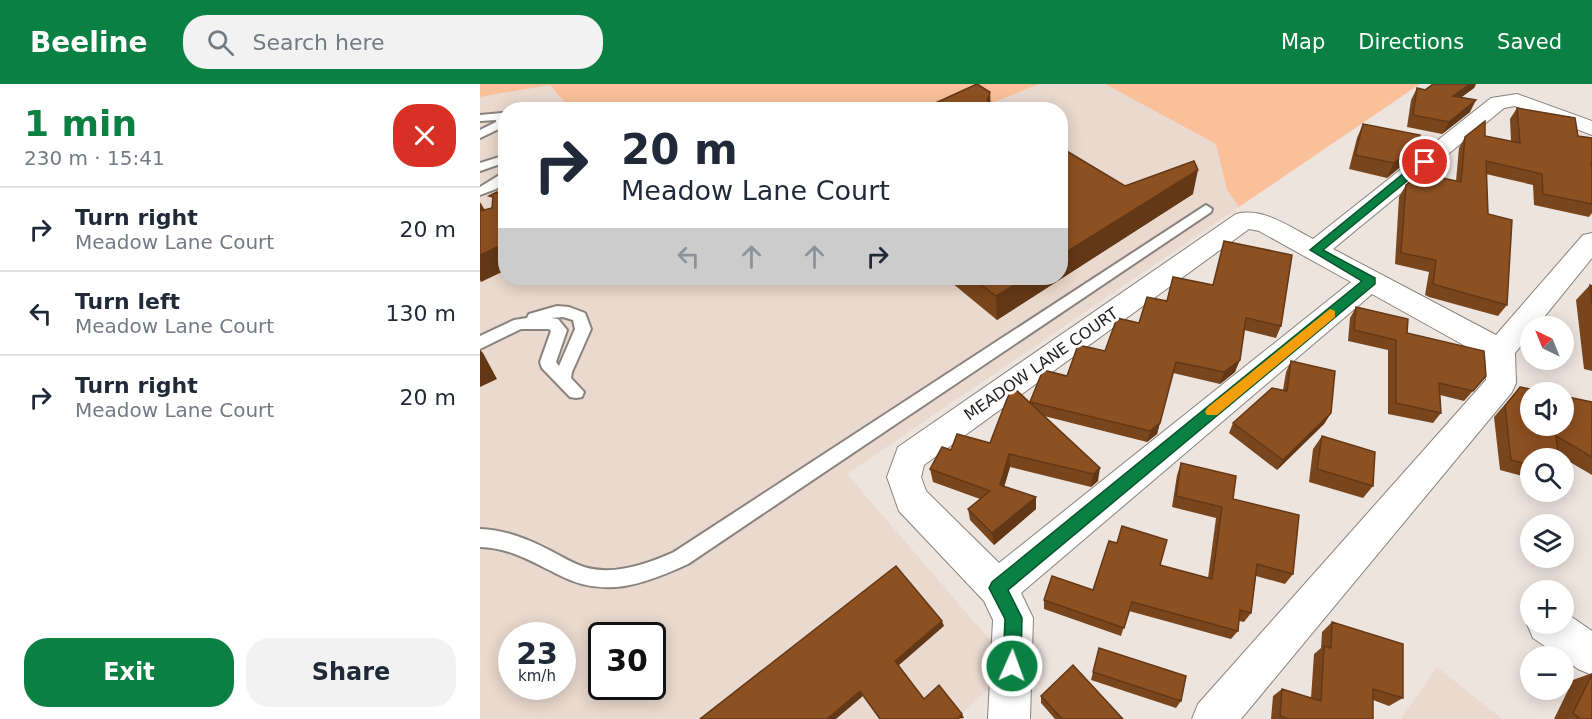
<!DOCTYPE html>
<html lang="en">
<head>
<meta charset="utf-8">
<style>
	:root { --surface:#fff; --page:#f2f2f3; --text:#1f2937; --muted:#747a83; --line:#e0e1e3; --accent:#0b8043 }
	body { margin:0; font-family:"DejaVu Sans",sans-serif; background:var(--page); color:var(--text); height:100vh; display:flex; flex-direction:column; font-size:22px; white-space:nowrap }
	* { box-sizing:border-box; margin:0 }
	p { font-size:20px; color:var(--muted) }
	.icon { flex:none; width:33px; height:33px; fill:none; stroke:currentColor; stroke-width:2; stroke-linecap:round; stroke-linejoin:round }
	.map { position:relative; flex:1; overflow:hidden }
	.sheet { display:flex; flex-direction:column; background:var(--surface); width:480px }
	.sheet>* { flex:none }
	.top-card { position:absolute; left:18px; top:18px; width:570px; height:183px; border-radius:24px; box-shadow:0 3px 15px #0003; background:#fff; color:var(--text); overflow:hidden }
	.needle { width:39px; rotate:317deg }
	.buttons { position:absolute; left:1040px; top:232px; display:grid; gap:12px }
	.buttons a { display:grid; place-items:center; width:54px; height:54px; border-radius:50%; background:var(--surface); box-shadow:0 3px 15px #0003; font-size:30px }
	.speed { position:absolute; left:18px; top:538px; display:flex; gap:12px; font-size:30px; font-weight:700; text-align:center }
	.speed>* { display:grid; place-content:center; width:78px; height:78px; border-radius:50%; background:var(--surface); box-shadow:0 3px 15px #0003; line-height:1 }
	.speed small { font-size:15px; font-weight:400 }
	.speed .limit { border:3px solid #111; border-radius:9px; background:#fff; color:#111 }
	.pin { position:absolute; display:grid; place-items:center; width:51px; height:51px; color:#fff; margin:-26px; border:3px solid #fff; border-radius:50%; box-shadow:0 2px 6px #0007 }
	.me { position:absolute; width:66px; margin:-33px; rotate:2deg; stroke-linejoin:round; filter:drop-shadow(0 0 4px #0008) }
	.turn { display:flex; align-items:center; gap:21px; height:126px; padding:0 24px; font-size:27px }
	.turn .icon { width:78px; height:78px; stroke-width:2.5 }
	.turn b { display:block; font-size:42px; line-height:51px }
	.lanes { display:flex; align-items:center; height:57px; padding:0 24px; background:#0003; justify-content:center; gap:30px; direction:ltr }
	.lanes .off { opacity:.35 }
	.round { display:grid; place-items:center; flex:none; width:63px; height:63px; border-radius:24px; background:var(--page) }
	.headline { display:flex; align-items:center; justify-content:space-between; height:102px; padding:0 24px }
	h1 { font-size:36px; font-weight:700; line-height:45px; color:var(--accent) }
	.cta { display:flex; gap:12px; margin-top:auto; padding:12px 24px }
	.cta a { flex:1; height:69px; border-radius:24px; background:var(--accent); color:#fff; font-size:24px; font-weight:700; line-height:69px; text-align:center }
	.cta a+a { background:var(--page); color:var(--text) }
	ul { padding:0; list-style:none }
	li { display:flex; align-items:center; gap:18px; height:84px; padding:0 24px; border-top:2px solid var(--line) }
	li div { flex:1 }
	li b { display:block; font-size:22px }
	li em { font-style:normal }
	header { display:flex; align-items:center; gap:36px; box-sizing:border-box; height:84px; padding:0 30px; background:var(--accent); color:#fff }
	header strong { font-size:28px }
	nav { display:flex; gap:33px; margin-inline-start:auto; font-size:21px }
	.search { width:420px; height:54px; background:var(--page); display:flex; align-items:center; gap:15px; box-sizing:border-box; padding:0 21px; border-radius:24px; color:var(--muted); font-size:22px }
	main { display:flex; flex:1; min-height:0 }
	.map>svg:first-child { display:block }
	.built { fill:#e9d9ce; fill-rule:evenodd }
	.green { fill:#f9c09a }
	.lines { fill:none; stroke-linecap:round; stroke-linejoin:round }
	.service-casing { stroke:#8a827c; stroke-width:4 }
	.minor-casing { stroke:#8a827c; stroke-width:2 }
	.service { fill:#fff; fill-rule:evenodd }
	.minor { fill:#fff; fill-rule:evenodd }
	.wall { fill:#79451c }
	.shaded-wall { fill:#633817 }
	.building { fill:#8d5021; stroke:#633817; stroke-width:1.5 }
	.route { fill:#0b8043; stroke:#07532c; stroke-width:1.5 }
	.slow { fill:#f59e0b }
	.labels { text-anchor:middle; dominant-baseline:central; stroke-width:6; stroke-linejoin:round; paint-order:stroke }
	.street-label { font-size:16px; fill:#231f1d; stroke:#fff }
</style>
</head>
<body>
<header>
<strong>Beeline</strong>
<div class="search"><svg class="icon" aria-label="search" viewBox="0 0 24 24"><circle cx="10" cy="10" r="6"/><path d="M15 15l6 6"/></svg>Search here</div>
<nav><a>Map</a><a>Directions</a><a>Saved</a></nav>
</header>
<main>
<section class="sheet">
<div class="headline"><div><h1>1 min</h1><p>230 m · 15:41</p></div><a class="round" style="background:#d93025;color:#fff"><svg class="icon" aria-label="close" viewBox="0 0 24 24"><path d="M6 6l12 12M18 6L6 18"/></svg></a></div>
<ul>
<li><svg class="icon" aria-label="right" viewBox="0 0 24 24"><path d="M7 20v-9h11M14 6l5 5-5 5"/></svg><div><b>Turn right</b><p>Meadow Lane Court</p></div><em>20 m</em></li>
<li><svg class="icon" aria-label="left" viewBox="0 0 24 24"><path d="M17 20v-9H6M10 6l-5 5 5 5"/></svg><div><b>Turn left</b><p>Meadow Lane Court</p></div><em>130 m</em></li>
<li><svg class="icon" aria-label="right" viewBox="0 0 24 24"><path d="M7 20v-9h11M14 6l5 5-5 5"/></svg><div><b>Turn right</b><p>Meadow Lane Court</p></div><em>20 m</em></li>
</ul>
<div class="cta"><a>Exit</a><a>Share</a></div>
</section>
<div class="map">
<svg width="1112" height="635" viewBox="0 0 1112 635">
	<rect width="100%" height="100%" fill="#ede4de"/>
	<!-- built -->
	<path class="built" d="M559 0H625L736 60 747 106 759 123 367 390 532 582 477 635H0V13L70 1 89 23 86 26H26V194H580V26L494 25ZM32 552H82V603H32ZM122 552H172V603H122Z
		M957 583 1022 635H921Z"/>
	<!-- green -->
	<path class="green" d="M0 0H559L494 26 86 25 89 23 70 1 0 13Z
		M625 0H940L759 123 747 106 736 60Z"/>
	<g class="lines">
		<defs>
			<path id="service" d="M22 29 26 30 25 42 0 54V46L16 38V36L0 37V31Z
				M26 71V78L0 87V79Z
				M26 87V97L16 105 0 111V103Z
				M726 121 732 125 731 128 208 480C162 501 124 515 77 490 51 477 30 464 0 463V445C26 446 48 455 71 467 81 472 92 479 104 483 134 492 167 480 194 468Z
				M77 222 89 223 105 229 111 245 92 288 91 294 104 308 102 313 96 314 90 313 62 284 60 278 71 247 69 245H41L0 265V252L34 236 47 234 49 230ZM83 233 93 236 95 245 79 282 76 278 87 246 78 235 71 234Z"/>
			<path id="minor" d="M1037 10 1112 37V51L1035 22 1024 24 853 165 1016 251 1103 151 1112 149V174L1056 243H1050V251L1035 269 1036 299 1032 308 761 635H712L718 620 1006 296 1005 273 892 210 541 509 553 534 550 635H508L513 536 504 517 419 427 407 393 418 363 756 130C783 123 810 143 833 155L1011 14ZM769 145 779 147 871 198 519 479 446 407 441 393 444 381Z
				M1083 527 1112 547V591L1098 585 1053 554 1047 540 1050 533V540H1083Z"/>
		</defs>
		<!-- service casing -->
		<use href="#service" class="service-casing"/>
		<!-- minor casing -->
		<use href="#minor" class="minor-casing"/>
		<!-- service -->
		<use href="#service" class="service"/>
		<!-- minor -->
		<use href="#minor" class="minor"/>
	</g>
	<!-- wall -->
	<path class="wall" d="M953 0H996L994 4 981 13 990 28 962 50 927 43 931 16 937 4 945 6Z
		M1037 24 1098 52 1112 54V129L1109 133 1054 121 1053 101 1006 90 1008 130 1027 221 1018 232 949 213 945 211 949 188 915 180 919 113 926 101 976 97 979 64 985 53 1005 52 1031 57 1030 35Z
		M883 40 931 74 907 94 869 85 877 54Z
		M645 102 713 110 517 236 466 194H580Z
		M1110 201 1112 202V287L1104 285 1096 216Z
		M667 213 801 242 796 254 764 246 755 288 740 300 693 289 677 350 667 358 564 332 618 397 611 403 530 383 524 403 556 413V425L514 461 490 436 488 425 500 415 453 398 450 385 471 366 510 359 550 319V318L625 267 659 239Z
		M876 223 927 249 1006 292 984 317 960 311 961 329 953 339 908 330V266L868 257 870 234Z
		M811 277 851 329 844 340 797 386 749 349 753 339 803 306 806 288Z
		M1040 303 1112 318V391L1078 371 1050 375V394L1020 386 1014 333Z
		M842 352 893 402 883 414 829 398 833 365Z
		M701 379 753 415 813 490 805 500 776 492 771 529 764 538 759 537 758 547 751 555 649 527 641 552 564 525V516L613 506 680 481 728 494 736 434 692 423 697 391Z
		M852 538 923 614 909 622 893 616V635H791L793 612 802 605 831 614 834 570 841 564 842 548Z
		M619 564 701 617 696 624 611 596Z
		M1112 589V635H1074L1093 596Z
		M561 612 643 635H575L561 619Z"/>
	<!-- shaded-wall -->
	<path class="shaded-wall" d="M990 0H996L994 4 967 24 973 12Z
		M510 8 511 26 507 19Z
		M996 16 990 28 962 50 969 38Z
		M939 60 931 74 907 94 914 79Z
		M718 86 713 110 517 236 516 212 546 194H580V172Z
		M0 118 11 136 0 140Z
		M26 159V186L1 198 0 196V171Z
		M0 266 3 269 17 295 0 303Z
		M760 276 755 288 740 300 744 288Z
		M851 329 844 340 797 386 803 376Z
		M680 339 677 350 667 358 670 347Z
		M529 370 530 383 521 413 520 401Z
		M620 384 618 397 611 403 613 390Z
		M556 413V425L514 461 512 449Z
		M462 537 464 542 418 582 415 577Z
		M380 607 383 612 356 635H347Z
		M482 630 484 634 477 635Z"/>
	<!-- building -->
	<path class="building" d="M497 0 510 8 507 19 518 26H440Z
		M953 0H990L973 12 996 16 969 38 933 31 937 4 945 6Z
		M1037 24 1095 34 1098 52 1112 54V79H1111L1112 85V120L1063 110 1062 90 1006 77 1008 130 1032 136 1027 221 956 201 953 200 956 176 921 169 926 101 940 89 981 98 985 53 1005 37V52L1040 59Z
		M883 40 940 51 939 60 914 79 875 71Z
		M580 63 645 102 714 77 718 86 580 172Z
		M17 108 26 119V159L0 171V127L12 124 13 113 9 112Z
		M744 157 812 171 801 242 766 234 760 276 744 288 696 278 680 339 670 347 550 318 563 286 587 292 598 261 625 267 637 234 659 239 667 213 687 217 693 193 733 201Z
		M492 194H546L516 212Z
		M1110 201 1112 202V221Z
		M876 223 928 235 927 249 1004 267 1006 292 993 307 959 299 961 329 916 319V256L874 246Z
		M811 277 855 287 851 329 803 376 753 339 792 304 807 307Z
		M1040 303 1069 309H1050V342H1083V312L1112 318V373L1076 352 1079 375H1050V381L1031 376 1025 322Z
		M534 304 620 384 613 390 529 370 520 401 556 413 512 449 488 425 510 407 450 385 462 363 471 366 477 350 510 359 530 307Z
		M842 352 895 368 893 402 837 385Z
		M701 379 756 392 753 415 819 431 813 490 777 480 771 529 760 526 758 547 652 518 644 544 564 516 572 492 613 506 629 457 637 459 642 442 687 456 680 481 732 495 742 423 696 412Z
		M416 482 462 537 415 577 444 615 459 601 482 630 477 635H400L380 607 347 635H220Z
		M852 538 923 560V614L893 605V635H808L800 632 802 605 841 617 844 562 851 564Z
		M619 564 706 592 701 617 613 588Z
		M593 581 643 635H582L561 612Z
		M1112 590V635H1101L1093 629Z"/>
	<!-- route -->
	<path class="route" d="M941 75 950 78 843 166 895 194V200L528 506 542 534 541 582 538 588 532 591 525 588 523 582 525 535 509 504 512 498 882 197 830 166Z"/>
	<!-- slow -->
	<path class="slow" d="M850 225 855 227V233L737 331H727L725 328 727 324Z"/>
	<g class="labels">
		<!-- street labels -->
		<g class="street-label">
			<text transform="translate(561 280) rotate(-35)">MEADOW LANE COURT</text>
		</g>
	</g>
</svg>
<div class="buttons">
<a><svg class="needle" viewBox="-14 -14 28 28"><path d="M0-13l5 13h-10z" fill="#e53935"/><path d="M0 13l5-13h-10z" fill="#747a83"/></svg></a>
<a><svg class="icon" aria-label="sound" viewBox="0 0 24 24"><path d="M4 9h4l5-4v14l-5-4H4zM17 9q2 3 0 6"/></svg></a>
<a><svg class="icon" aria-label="search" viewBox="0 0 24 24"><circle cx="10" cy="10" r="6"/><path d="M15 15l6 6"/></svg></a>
<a><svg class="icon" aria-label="layers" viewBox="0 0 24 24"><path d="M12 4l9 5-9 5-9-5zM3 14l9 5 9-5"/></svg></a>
<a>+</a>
<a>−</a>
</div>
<div class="speed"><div>23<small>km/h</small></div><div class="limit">30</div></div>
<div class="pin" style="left:945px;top:78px;background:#d93025"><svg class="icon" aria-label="arrive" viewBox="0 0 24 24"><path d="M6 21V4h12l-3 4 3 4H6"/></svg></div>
<svg class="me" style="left:532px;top:582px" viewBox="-20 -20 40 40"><circle r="17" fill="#0b8043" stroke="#fff" stroke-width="3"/><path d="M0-11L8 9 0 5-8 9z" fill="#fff"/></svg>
<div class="top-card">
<div class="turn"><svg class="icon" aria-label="right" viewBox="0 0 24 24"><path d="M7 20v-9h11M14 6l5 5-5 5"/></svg><div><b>20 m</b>Meadow Lane Court</div></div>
<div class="lanes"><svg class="icon off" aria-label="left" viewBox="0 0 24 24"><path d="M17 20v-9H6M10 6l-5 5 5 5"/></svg><svg class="icon off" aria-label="ahead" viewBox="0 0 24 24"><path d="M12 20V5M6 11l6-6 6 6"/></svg><svg class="icon off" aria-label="ahead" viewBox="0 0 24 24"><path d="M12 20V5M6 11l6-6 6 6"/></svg><svg class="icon" aria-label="right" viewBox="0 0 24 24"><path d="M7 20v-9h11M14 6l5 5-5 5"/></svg></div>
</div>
</div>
</main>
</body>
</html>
